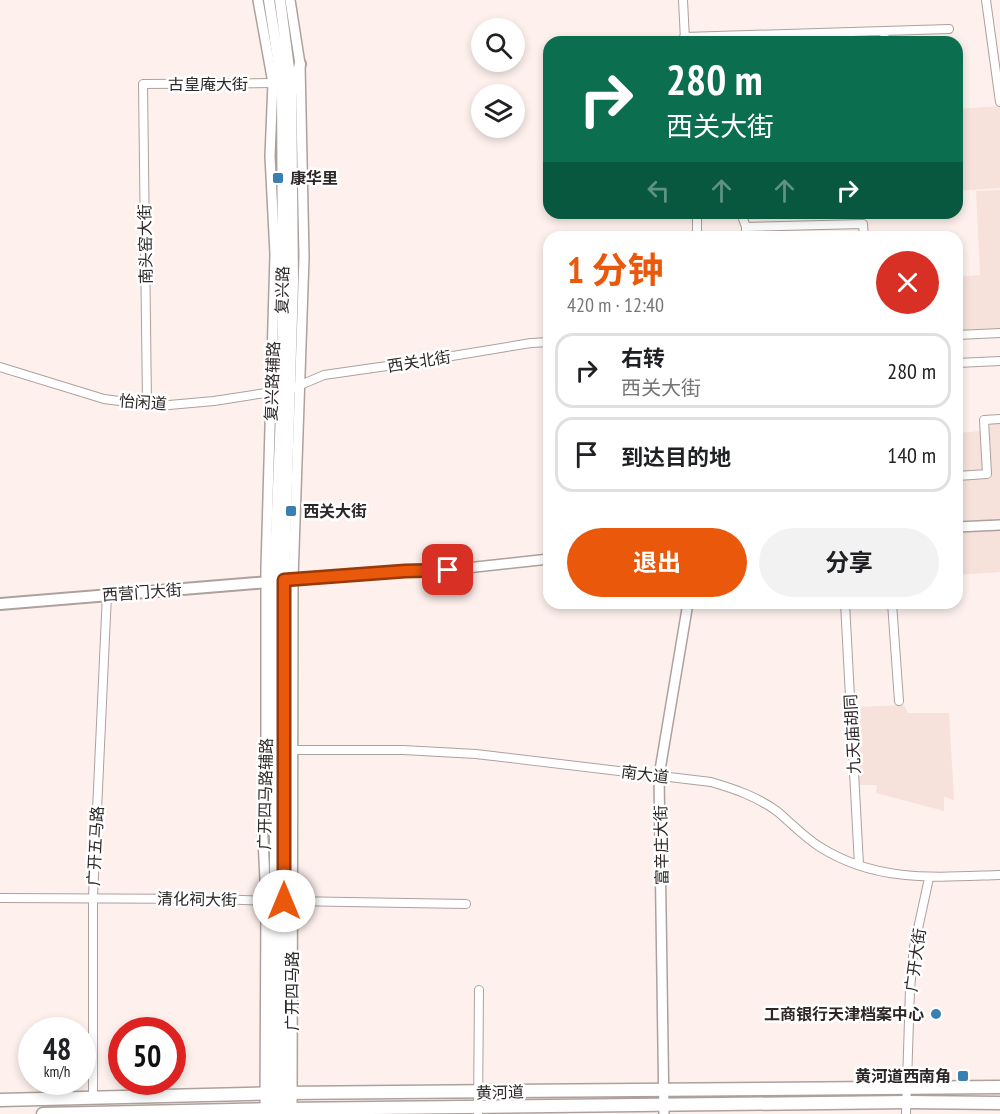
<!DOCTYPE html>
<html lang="zh">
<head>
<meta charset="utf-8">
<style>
	:root { --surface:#fff; --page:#f2f2f2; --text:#202124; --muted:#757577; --line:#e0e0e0; --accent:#ea580c }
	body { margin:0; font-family:"PT Sans Narrow","Noto Sans SC",sans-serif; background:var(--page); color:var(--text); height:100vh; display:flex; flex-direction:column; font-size:22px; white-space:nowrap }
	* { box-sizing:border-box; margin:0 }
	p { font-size:20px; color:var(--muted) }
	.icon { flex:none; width:33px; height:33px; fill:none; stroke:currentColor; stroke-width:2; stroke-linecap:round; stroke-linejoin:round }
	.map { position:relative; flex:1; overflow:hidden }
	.drawer { position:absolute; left:543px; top:231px; width:420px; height:378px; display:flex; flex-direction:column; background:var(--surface); border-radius:18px; box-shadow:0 3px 9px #0003 }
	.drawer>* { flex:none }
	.top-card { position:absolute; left:543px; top:36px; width:420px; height:183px; border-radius:18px; box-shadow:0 3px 9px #0003; background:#0b6e4f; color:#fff; overflow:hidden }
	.fabs { position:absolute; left:471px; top:18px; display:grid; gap:12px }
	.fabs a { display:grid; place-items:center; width:54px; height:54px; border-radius:50%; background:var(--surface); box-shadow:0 3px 9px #0003; font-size:30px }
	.speed { position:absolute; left:18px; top:1017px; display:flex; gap:12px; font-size:30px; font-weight:700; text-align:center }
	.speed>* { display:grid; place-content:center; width:78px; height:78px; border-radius:50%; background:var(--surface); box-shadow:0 3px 9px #0003; line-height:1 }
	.speed small { font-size:15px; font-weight:400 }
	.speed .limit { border:9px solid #d22; background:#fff; color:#111 }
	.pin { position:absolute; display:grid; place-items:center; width:51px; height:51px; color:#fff; margin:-26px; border-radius:12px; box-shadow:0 3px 9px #0006 }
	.me { position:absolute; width:66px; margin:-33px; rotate:0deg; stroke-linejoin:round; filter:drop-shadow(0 0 4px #0008) }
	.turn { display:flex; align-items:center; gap:21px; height:126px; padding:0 24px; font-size:27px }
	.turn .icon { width:78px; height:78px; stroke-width:2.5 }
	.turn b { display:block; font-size:42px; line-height:51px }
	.lanes { display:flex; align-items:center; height:57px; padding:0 24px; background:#0003; justify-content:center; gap:30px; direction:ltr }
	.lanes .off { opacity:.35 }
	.round { display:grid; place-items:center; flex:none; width:63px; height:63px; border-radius:32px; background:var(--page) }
	.headline { display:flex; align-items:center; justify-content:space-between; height:102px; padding:0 24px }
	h1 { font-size:36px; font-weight:700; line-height:45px; color:var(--accent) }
	.button { display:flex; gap:12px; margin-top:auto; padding:12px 24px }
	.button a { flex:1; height:69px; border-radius:36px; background:var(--accent); color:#fff; font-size:24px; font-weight:700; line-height:69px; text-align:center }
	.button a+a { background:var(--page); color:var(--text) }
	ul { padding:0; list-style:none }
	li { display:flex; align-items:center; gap:18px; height:75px; margin:0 12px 9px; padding:0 12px; border:3px solid var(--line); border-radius:18px }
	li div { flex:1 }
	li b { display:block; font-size:22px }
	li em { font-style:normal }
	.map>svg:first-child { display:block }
	.built { fill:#f6e1db }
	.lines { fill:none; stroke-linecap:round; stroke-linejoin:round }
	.minor-casing { stroke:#ada19d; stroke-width:10 }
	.tertiary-casing { stroke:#ada19d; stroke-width:12 }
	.secondary-casing { stroke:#ada19d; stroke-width:14 }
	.primary-casing { stroke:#ada19d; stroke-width:15 }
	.minor { stroke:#fff; stroke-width:8 }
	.tertiary { stroke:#fff; stroke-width:9 }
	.secondary { stroke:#fff; stroke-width:10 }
	.primary { stroke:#fff; stroke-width:12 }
	.route-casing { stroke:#983908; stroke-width:15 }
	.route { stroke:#ea580c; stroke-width:10 }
	.poi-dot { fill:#397fb4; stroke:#fff; stroke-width:2 }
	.labels { text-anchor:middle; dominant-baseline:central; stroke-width:5; stroke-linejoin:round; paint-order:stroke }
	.street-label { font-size:16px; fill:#2d2827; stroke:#fff }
	.poi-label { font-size:16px; font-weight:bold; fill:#2d2827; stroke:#fff; text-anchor:start }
</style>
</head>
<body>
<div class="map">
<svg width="1000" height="1114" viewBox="0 0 1000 1114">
	<rect width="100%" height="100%" fill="#fef1ed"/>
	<!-- built -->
	<path class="built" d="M1000 106V188L957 191V109Z
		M1000 190V330L957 332V277L980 275 976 191Z
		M1000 418V572L957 575V433L981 431 980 419Z
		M904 705 908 713H949L954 800 944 797V811L876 793 877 785H860L853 717 856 716V707Z"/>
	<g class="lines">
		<defs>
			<path id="minor" d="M683 0 685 40
				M986 0 1000 102
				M884 32 885 42
				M684 37 949 29
				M741 213 746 227V237
				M746 227 863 224 864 237
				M697 237V213
				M957 335 1000 333
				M957 363 1000 361
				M0 367 104 399 158 406 214 401 291 389 324 375 422 361 531 343 549 342
				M147 404 143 84 273 83
				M957 476 987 474 984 420 1000 419
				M845 603 859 865
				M892 603 899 701
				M288 750H403L476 754 711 782C735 789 758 797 778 812 792 824 804 837 820 847 877 883 936 877 1000 875
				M0 898 216 899 271 901
				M289 901 466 904
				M93 1098V897L107 594
				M478 1114 479 990
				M906 1114 910 989 914 947 929 878"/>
			<path id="tertiary" d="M258 0 273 83 270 156 275 254 266 568V749L262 819 266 900 265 1114
				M290 0 300 64 304 257 293 579 292 1114
				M957 527 1000 525
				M288 580 405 571 448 570 549 559
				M664 1114 659 776 688 603"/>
			<path id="secondary" d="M269 0 282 85 283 266 282 390 275 562V901L273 1114
				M280 0 291 84 293 282 284 580 283 1114
				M293 90 300 64
				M0 604 281 581"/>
			<path id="primary" d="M0 1100 283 1093 1000 1087
				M43 1114 283 1109 907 1102 1000 1103"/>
		</defs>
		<!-- minor casing -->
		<use href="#minor" class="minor-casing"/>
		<!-- tertiary casing -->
		<use href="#tertiary" class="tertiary-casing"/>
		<!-- secondary casing -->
		<use href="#secondary" class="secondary-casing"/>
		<!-- primary casing -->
		<use href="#primary" class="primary-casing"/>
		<!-- minor -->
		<use href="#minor" class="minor"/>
		<!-- tertiary -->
		<use href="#tertiary" class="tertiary"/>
		<!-- secondary -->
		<use href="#secondary" class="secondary"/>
		<!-- primary -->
		<use href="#primary" class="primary"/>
	</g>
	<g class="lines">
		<defs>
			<path id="route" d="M284 901V580L405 571 448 570"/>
		</defs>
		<!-- route casing -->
		<use href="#route" class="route-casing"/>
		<!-- route -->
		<use href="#route" class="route"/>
	</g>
	<!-- markers -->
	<g class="poi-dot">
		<rect x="272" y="172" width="12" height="12" rx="3"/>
		<rect x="285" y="505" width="12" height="12" rx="3"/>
		<circle cx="936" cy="1014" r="6"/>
		<rect x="957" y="1070" width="12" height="12" rx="3"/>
	</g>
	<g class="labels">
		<!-- street labels -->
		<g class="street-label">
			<text x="208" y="84">古皇庵大街</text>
			<text transform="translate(145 244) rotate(-91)">南头窑大街</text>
			<text transform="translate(282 290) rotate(-89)">复兴路</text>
			<text transform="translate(419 361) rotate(-9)">西关北街</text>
			<text transform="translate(272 381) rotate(-88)">复兴路辅路</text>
			<text transform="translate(143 402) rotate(4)">怡闲道</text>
			<text transform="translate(142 592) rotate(-4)">西营门大街</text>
			<text transform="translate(852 734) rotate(-93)">九天庙胡同</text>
			<text transform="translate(645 774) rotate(7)">南大道</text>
			<text transform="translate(265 794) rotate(-89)">广开四马路辅路</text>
			<text transform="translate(661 845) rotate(-91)">富辛庄大街</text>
			<text transform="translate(95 846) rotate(-87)">广开五马路</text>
			<text transform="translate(197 899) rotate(1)">清化祠大街</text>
			<text transform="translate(915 960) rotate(-82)">广开大街</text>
			<text transform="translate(292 991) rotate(-90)">广开四马路</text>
			<text transform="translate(500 1092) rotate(-1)">黄河道</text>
		</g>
		<!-- poi labels -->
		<g class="poi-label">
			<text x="290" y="178">康华里</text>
			<text x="303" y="511">西关大街</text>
			<text x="924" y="1014" text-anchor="end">工商银行天津档案中心</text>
			<text x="951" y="1076" text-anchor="end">黄河道西南角</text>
		</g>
	</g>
</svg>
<div class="fabs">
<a><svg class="icon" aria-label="search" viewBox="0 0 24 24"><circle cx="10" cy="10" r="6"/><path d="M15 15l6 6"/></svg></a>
<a><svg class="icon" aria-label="layers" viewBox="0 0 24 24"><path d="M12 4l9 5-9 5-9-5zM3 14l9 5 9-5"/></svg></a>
</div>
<div class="speed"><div>48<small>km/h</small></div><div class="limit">50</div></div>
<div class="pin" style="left:448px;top:570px;background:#d93025"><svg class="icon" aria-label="arrive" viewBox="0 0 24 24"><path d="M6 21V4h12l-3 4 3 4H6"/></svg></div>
<svg class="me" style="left:284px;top:901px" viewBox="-20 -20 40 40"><circle r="19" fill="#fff"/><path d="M0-13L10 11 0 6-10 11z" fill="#ea580c"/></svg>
<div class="top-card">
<div class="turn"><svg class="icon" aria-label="right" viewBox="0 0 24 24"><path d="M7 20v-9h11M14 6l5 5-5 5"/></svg><div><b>280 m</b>西关大街</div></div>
<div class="lanes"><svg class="icon off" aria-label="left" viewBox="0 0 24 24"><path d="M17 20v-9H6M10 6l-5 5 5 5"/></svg><svg class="icon off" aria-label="ahead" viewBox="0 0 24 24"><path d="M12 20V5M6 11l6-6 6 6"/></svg><svg class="icon off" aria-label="ahead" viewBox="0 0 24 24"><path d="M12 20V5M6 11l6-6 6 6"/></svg><svg class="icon" aria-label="right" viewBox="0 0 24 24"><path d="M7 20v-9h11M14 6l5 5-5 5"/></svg></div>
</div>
<section class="drawer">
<div class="headline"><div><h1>1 分钟</h1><p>420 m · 12:40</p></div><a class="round" style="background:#d93025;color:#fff"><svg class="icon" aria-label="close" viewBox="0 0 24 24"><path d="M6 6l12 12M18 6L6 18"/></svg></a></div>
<ul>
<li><svg class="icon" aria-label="right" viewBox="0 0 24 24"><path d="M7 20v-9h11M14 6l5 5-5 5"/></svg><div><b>右转</b><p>西关大街</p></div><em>280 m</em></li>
<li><svg class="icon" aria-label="arrive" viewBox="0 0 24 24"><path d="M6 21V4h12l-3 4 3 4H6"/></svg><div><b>到达目的地</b></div><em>140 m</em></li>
</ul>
<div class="button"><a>退出</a><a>分享</a></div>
</section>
</div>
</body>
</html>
